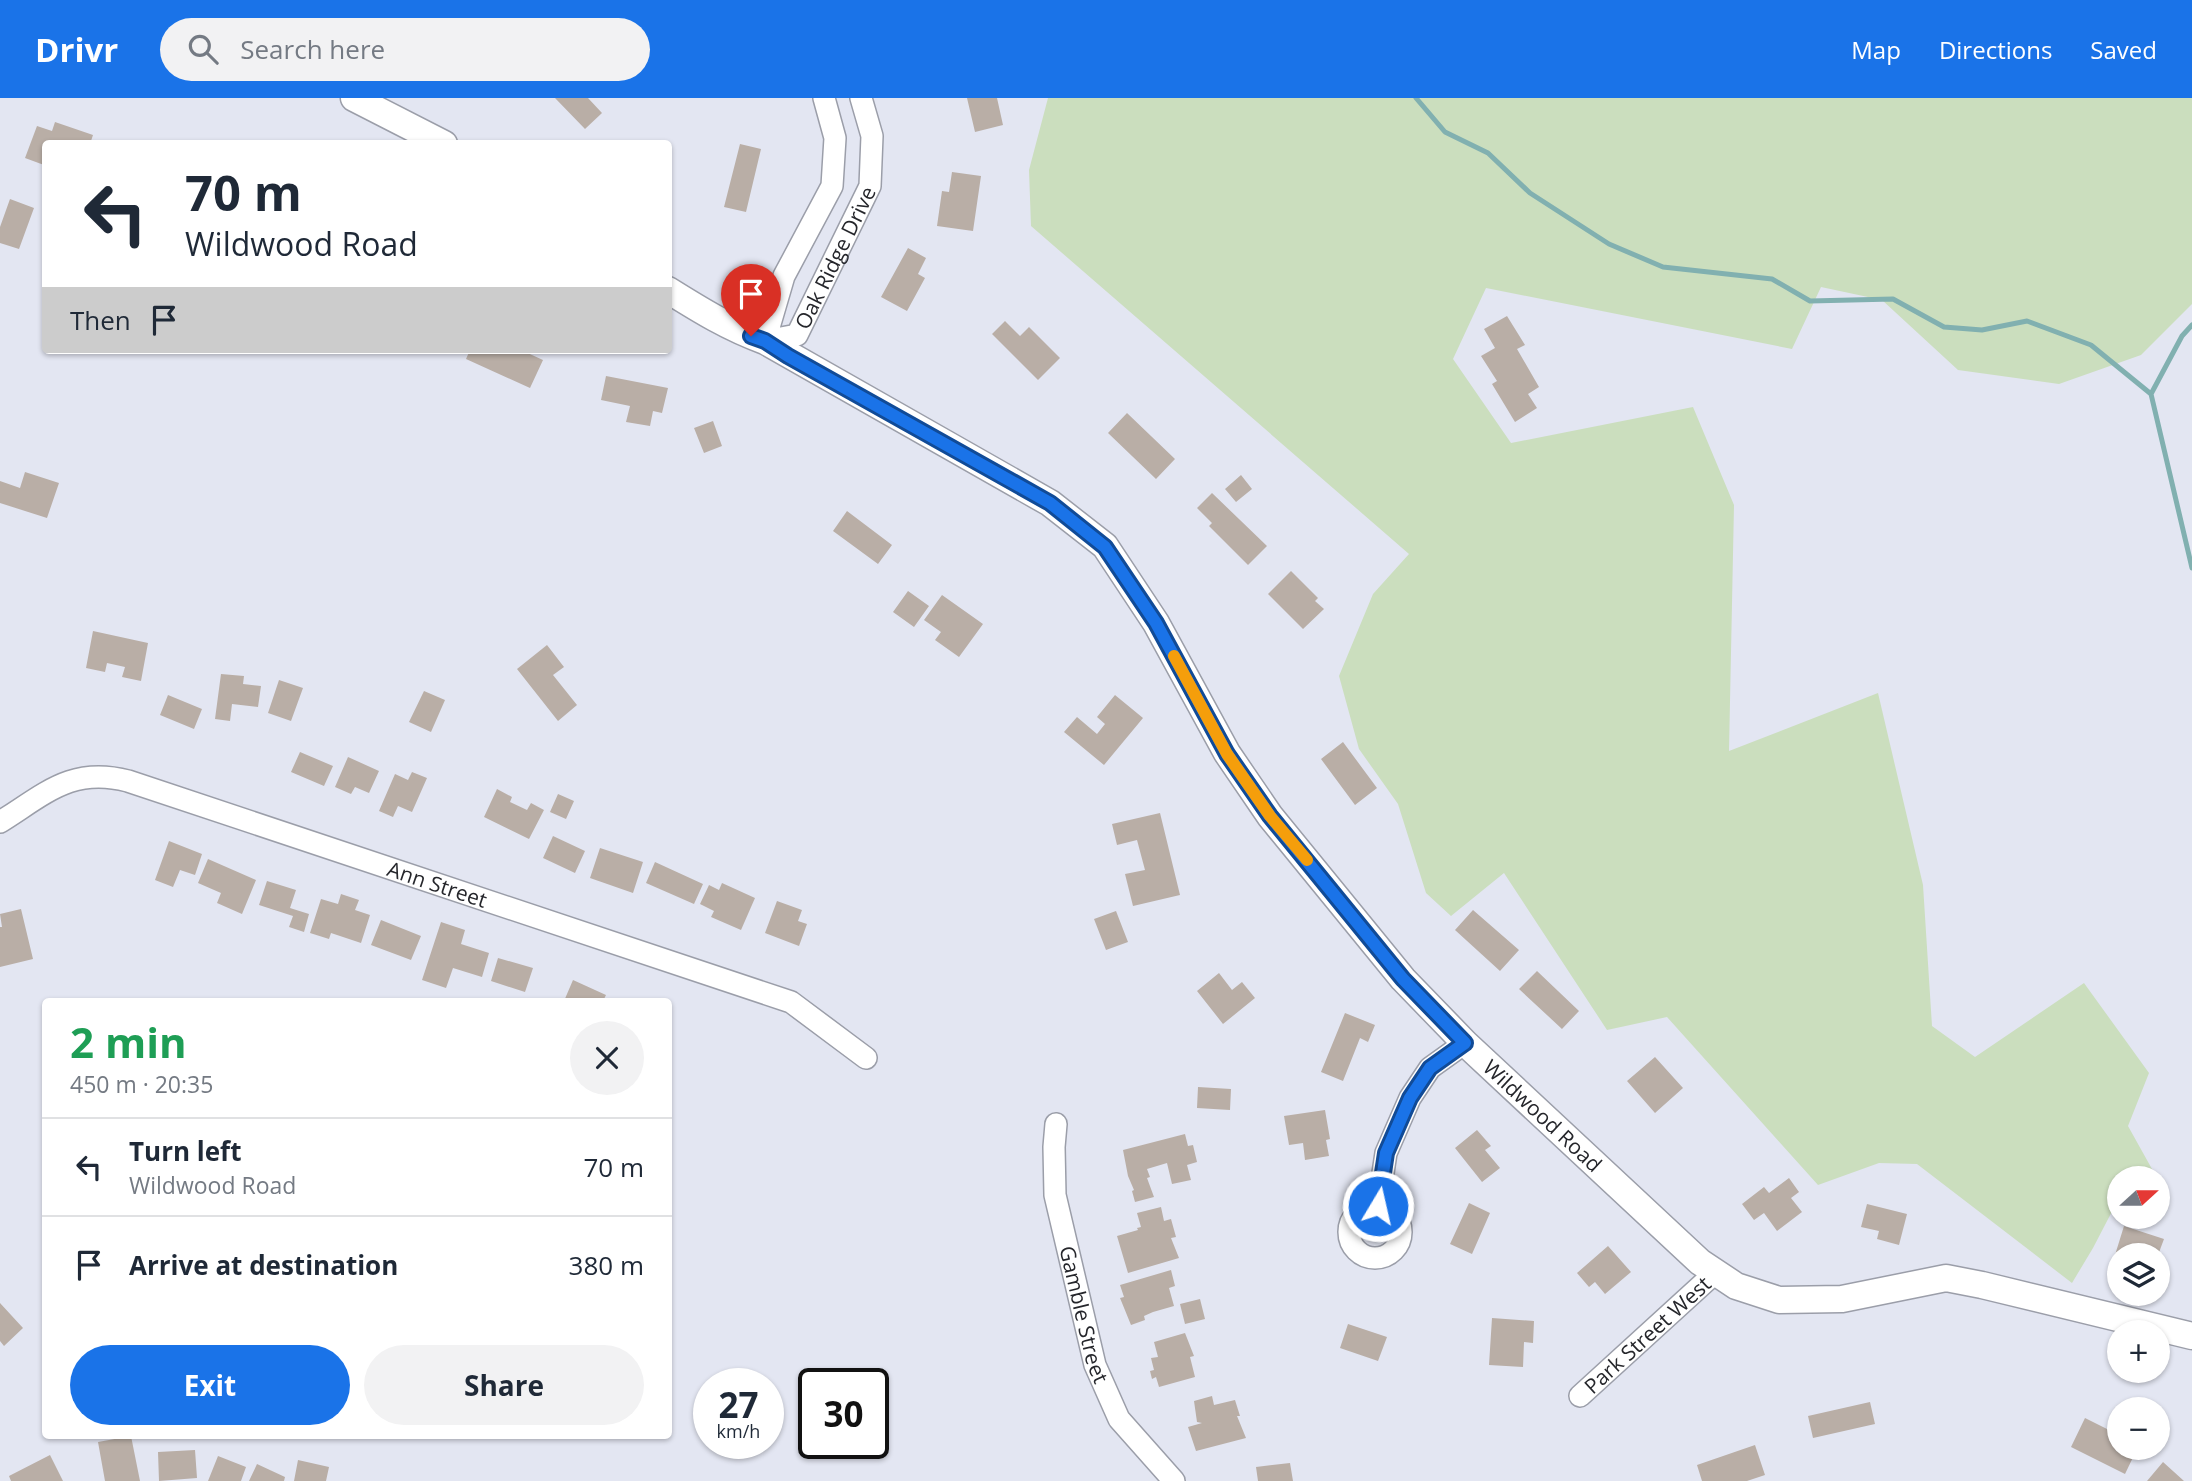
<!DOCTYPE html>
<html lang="en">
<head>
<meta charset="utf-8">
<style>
	:root { --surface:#fff; --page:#f2f2f3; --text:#1f2937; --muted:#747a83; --line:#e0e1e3; --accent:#1a73e8 }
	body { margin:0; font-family:"Open Sans",sans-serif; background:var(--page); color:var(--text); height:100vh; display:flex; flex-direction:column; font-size:26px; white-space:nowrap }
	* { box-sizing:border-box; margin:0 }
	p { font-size:23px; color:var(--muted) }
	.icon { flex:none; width:38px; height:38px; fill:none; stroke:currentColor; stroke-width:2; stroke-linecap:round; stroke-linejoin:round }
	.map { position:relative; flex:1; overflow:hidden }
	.drawer { position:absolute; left:42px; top:900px; width:630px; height:441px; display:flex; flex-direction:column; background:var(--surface); border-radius:7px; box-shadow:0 2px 5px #0004 }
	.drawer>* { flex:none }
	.hud { position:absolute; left:42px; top:42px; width:630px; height:214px; border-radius:7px; box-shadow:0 2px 5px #0004; background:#fff; color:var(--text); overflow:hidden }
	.needle { width:46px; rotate:69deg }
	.tools { position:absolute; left:2107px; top:1068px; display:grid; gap:14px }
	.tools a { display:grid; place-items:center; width:63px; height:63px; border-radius:50%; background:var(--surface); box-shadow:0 2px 5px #0004; font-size:35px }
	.speed { position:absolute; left:693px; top:1270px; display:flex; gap:14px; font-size:35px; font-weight:700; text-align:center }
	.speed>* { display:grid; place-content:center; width:91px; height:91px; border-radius:50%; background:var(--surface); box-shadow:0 2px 5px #0004; line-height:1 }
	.speed small { font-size:18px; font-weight:400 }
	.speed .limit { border:4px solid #111; border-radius:10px; background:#fff; color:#111 }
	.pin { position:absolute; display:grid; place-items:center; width:60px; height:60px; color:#fff; margin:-72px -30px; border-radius:50% 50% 50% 0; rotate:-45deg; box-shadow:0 0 7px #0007 }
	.pin .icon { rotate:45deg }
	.me { position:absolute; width:77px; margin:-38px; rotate:9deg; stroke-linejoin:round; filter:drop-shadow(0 0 5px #0008) }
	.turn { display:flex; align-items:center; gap:24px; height:147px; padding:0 28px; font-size:32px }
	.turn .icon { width:91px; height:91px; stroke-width:2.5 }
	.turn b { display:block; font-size:49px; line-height:60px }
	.then { display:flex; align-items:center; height:66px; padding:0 28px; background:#0003; gap:14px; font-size:26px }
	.round { display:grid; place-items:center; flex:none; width:74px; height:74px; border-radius:37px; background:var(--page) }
	.overview { display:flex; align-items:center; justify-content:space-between; height:119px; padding:0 28px }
	h1 { font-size:42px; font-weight:700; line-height:52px; color:#1e9e55 }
	.primary-button { display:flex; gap:14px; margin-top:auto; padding:14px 28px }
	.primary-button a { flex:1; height:80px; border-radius:42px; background:var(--accent); color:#fff; font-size:28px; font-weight:700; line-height:80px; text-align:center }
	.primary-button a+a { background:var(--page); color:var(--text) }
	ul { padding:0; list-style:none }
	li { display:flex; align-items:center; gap:21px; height:98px; padding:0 28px; border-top:2px solid var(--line) }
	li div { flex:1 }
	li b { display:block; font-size:26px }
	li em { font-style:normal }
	header { display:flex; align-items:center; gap:42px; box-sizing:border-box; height:98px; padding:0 35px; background:var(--accent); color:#fff }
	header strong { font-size:33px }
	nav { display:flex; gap:38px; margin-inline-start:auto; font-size:24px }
	.search { width:490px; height:63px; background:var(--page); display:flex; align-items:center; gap:18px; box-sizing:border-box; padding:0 24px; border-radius:38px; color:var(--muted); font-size:26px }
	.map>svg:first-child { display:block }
	.green { fill:#cbdebe }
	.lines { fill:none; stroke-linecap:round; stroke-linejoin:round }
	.stream { stroke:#81b0b0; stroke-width:5 }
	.building { fill:#b9aea6 }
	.minor-casing { stroke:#9b9ea9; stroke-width:24 }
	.tertiary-casing { stroke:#9b9ea9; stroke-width:29 }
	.minor { stroke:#fff; stroke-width:21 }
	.tertiary { stroke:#fff; stroke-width:26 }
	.route-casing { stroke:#114b97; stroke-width:18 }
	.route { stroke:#1a73e8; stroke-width:12 }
	.slow { stroke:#f59e0b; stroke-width:12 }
	.labels { text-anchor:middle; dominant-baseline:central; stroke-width:6; stroke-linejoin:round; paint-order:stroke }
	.street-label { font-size:21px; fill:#25262b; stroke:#f1f3fd }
</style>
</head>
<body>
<header>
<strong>Drivr</strong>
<div class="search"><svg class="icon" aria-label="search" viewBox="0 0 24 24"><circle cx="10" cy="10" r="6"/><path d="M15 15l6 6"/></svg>Search here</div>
<nav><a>Map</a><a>Directions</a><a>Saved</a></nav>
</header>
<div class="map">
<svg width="2192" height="1383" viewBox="0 0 2192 1383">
	<rect width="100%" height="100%" fill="#e3e6f2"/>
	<!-- green -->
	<path class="green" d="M1048 0H2192V206L2141 257 2059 286 1958 272 1882 202 1821 189 1792 251 1486 190 1453 261 1511 345 1693 309 1734 407 1729 653 1878 595 1923 787 1932 928 1975 959 2084 885 2149 975 2128 1028 2157 1080H2119V1100L2093 1150 2072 1185 1917 1066 1879 1065 1818 1087 1667 919 1607 932 1504 775 1451 818 1426 795 1398 706 1359 651 1339 578 1373 496 1409 456 1031 128 1029 72Z"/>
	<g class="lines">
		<!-- stream -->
		<path class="stream" d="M1416 0 1445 34 1488 55 1530 95 1609 146 1663 169 1772 181 1810 203 1893 201 1944 229 1982 232 2027 223 2091 247 2151 296 2192 470
			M2151 296 2182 238 2192 227"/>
	</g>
	<!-- building -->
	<path class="building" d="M555 0H588L602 15 585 31Z
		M967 0H997L1003 27 975 34Z
		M55 24 93 37 90 46H46L44 67 25 60 37 28 52 33Z
		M740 46 761 51 746 114 724 109Z
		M952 74 981 78 973 133 937 128 942 93 949 94Z
		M10 101 34 110 19 151 0 145V129Z
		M908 150 926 160 918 176 925 180 907 213 881 199Z
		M1507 218 1525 247 1517 251 1539 289 1528 296 1537 310 1515 324 1492 286 1497 283 1481 258 1495 250 1484 231Z
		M1005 223 1020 238 1029 229 1060 260 1038 282 992 236Z
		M470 252H521L543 262 530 290 466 261Z
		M606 278 668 290 662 315 653 313 650 328 626 324 630 308 601 302Z
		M1127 315 1175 361 1156 381 1108 335Z
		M713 323 722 348 704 355 694 330Z
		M25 374 59 385 47 420 0 405V383L20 390Z
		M1241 377 1252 391 1236 404 1225 391Z
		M1212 395 1267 448 1248 467 1209 428 1212 425 1197 410Z
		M847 413 892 447 878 466 833 433Z
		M1291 473 1318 500 1315 503 1324 511 1303 531 1268 496Z
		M908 493 929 508 914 529 893 514Z
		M942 497 983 526 959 559 935 542 941 534 924 522Z
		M93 533 148 545 141 583 122 579 125 569 107 565 105 574 86 570Z
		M547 547 564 569 553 577 577 607 558 623 517 571Z
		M221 576 244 578 243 586 261 588 258 609 232 606 230 623 215 621Z
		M279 582 303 590 291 623 268 615Z
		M424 593 445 602 431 634 409 624Z
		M168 597 202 611 194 631 160 617Z
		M1115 597 1143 620 1104 667 1064 634 1077 619 1097 636 1105 626 1097 619Z
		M1343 644 1377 690 1355 707 1321 661Z
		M300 654 333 668 324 688 291 674Z
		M348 659 379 673 369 695 355 689 351 696 335 689Z
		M412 674 427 680 412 714 398 708 393 719 379 713 395 676 408 682Z
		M497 691 512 699 510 704 527 712 531 705 544 712 529 741 484 719Z
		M558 696 574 703 566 721 550 714Z
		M1160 715 1180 797 1133 808 1125 776 1145 772 1137 742 1117 747 1112 726Z
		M553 738 585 753 575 775 543 760Z
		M169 743 202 756 195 777 180 772 173 789 155 782Z
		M600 750 643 764 633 795 590 780Z
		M208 761 256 782 242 816 217 805 221 795 198 785Z
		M655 764 703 786 694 806 646 785Z
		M267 783 296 792 290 810 309 816 304 834 289 829 293 818 259 807Z
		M722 785 755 800 741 832 711 819 714 813 700 806 709 787 719 792Z
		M341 796 359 802 355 812 370 817 361 845 331 835 329 841 310 835 321 801 338 806Z
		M777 803 802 812 798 823 807 826 799 848 765 835Z
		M21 811 33 861 0 869V829H2L0 816Z
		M1473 812 1519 852 1500 873 1455 832Z
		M1116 813 1128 844 1106 852 1094 821Z
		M381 822 421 838 411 862 371 847Z
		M441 824 465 832 461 846 489 855 482 879 453 870 446 890 422 882Z
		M498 860 533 870 525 894 491 883Z
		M1537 873 1579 913 1562 931 1519 891Z
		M1219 875 1232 892 1242 884 1255 900 1223 926 1197 893Z
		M573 882 606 897 603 903H564Z
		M1345 915 1375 927 1368 944 1360 940 1343 983 1321 974Z
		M1655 959 1683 990 1655 1015 1627 983Z
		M1198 989 1231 991 1230 1012 1197 1010Z
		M1325 1012 1330 1041 1326 1042 1329 1058 1305 1062 1303 1045 1289 1047 1284 1018Z
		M1477 1032 1491 1048 1485 1052 1500 1070 1482 1084 1455 1050Z
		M1185 1036 1188 1048 1193 1047 1197 1064 1187 1067 1191 1082 1172 1086 1167 1065 1147 1071 1150 1079 1147 1080 1154 1099 1135 1104 1132 1093 1134 1092 1128 1078 1123 1052Z
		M1789 1080 1799 1094 1791 1100 1802 1114 1777 1133 1764 1115 1754 1122 1742 1106 1764 1089 1769 1095Z
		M1469 1105 1490 1115 1472 1156 1450 1146Z
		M1867 1106 1907 1116 1899 1147 1877 1141 1879 1133 1861 1129Z
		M1161 1109 1164 1123 1171 1121 1176 1139 1171 1140 1179 1160 1128 1175 1117 1138 1138 1132 1137 1130 1141 1129 1137 1115Z
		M2124 1128 2164 1141 2158 1157H2115Z
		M1608 1148 1631 1174 1605 1196 1595 1184 1589 1189 1577 1175Z
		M1171 1172 1175 1188 1169 1190 1174 1208 1153 1214 1144 1218 1145 1222 1131 1227 1120 1200 1124 1199 1120 1187Z
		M1200 1201 1205 1221 1185 1226 1180 1206Z
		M0 1205 23 1230 4 1248 0 1243Z
		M1492 1220 1534 1223 1533 1245 1524 1244 1523 1269 1489 1267Z
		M1348 1226 1387 1239 1378 1263 1340 1250Z
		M1185 1235 1194 1258 1190 1259 1195 1279 1159 1289 1156 1279 1152 1281 1150 1273 1154 1272 1151 1260 1158 1259 1154 1244Z
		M1212 1298 1214 1307 1235 1302 1240 1318H1237L1246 1340 1196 1353 1188 1329 1202 1325 1197 1324 1194 1303Z
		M1870 1304 1875 1326 1813 1340 1808 1318Z
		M2085 1320 2119 1337V1349H2138L2125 1376 2071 1349Z
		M131 1338 140 1383H105L98 1344Z
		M1755 1347 1765 1377 1747 1383H1702L1697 1367Z
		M195 1352 197 1380 159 1383 158 1354Z
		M50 1357 63 1383H11L9 1378Z
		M218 1358 246 1369 241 1383H208Z
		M298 1362 329 1369 326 1383H294Z
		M2163 1364 2184 1383H2147Z
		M1290 1365 1293 1383H1258L1256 1369Z
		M257 1366 285 1379 284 1383H249Z"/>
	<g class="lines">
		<defs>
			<g id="minor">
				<path id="s1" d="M824 0 835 40 832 88 784 178 765 243 797 237 870 88 872 38 861 0"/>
				<path id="s2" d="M0 724C45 696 72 668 128 683L791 904 866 960"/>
				<path id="s3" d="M1056 1026 1054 1049 1055 1097 1095 1267 1119 1321 1174 1383"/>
				<path d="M1378 1108 1386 1055 1410 1000 1430 970 1465 945"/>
				<circle cx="1375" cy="1134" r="26"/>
				<path id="s4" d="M1580 1298 1716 1174"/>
			</g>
			<g id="tertiary">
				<path d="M354 0 444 46"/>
				<path id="s5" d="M668 192C700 212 729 230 765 243L1050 405 1105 448 1156 525 1227 655 1270 718 1403 881 1465 945 1700 1164 1736 1188 1779 1202 1842 1201 1946 1180 1982 1187 2192 1238"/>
			</g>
		</defs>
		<!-- minor casing -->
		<use href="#minor" class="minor-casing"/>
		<!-- tertiary casing -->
		<use href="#tertiary" class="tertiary-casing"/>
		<!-- minor -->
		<use href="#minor" class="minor"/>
		<!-- tertiary -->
		<use href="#tertiary" class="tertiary"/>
	</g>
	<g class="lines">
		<defs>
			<path id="route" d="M751 238 765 243 788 258 1050 405 1105 449 1156 525 1227 656 1270 718 1403 881 1465 945 1430 970 1410 1000 1386 1055 1378 1108"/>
		</defs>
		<!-- route casing -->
		<use href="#route" class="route-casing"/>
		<!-- route -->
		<use href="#route" class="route"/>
		<!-- slow -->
		<path class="slow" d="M1174 558 1227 656 1270 718 1307 762"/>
	</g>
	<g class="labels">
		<!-- street labels -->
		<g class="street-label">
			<text stroke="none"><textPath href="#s1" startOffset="378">Oak Ridge Drive</textPath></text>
			<text stroke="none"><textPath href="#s2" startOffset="466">Ann Street</textPath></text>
			<text stroke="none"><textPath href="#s5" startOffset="1230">Wildwood Road</textPath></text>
			<text stroke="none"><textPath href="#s3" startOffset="194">Gamble Street</textPath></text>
			<text stroke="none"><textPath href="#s4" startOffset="91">Park Street West</textPath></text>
		</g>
	</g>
</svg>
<div class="tools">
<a><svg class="needle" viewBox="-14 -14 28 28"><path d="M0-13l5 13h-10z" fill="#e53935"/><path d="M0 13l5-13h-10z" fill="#747a83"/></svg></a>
<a><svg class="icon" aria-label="layers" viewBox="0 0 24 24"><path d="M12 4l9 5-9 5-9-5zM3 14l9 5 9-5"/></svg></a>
<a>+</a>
<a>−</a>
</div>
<div class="speed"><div>27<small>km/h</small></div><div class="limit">30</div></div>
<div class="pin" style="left:751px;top:238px;background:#d93025"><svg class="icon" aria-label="arrive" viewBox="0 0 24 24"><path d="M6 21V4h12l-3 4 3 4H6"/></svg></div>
<svg class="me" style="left:1378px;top:1108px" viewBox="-20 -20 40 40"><circle r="17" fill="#1a73e8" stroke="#fff" stroke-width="3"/><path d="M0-11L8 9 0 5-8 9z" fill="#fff"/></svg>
<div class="hud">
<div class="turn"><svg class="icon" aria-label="left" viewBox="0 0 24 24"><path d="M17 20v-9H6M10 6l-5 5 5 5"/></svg><div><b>70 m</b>Wildwood Road</div></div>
<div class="then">Then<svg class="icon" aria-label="arrive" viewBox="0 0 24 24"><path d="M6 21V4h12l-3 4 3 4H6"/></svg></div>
</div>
<section class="drawer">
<div class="overview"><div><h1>2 min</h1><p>450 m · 20:35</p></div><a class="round"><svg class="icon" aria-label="close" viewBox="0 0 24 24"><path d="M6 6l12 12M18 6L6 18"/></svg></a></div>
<ul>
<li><svg class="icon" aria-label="left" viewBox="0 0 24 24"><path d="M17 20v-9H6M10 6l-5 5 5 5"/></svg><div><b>Turn left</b><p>Wildwood Road</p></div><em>70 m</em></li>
<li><svg class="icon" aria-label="arrive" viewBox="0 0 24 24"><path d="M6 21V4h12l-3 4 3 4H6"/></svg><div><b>Arrive at destination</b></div><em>380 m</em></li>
</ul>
<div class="primary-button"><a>Exit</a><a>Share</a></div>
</section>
</div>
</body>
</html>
